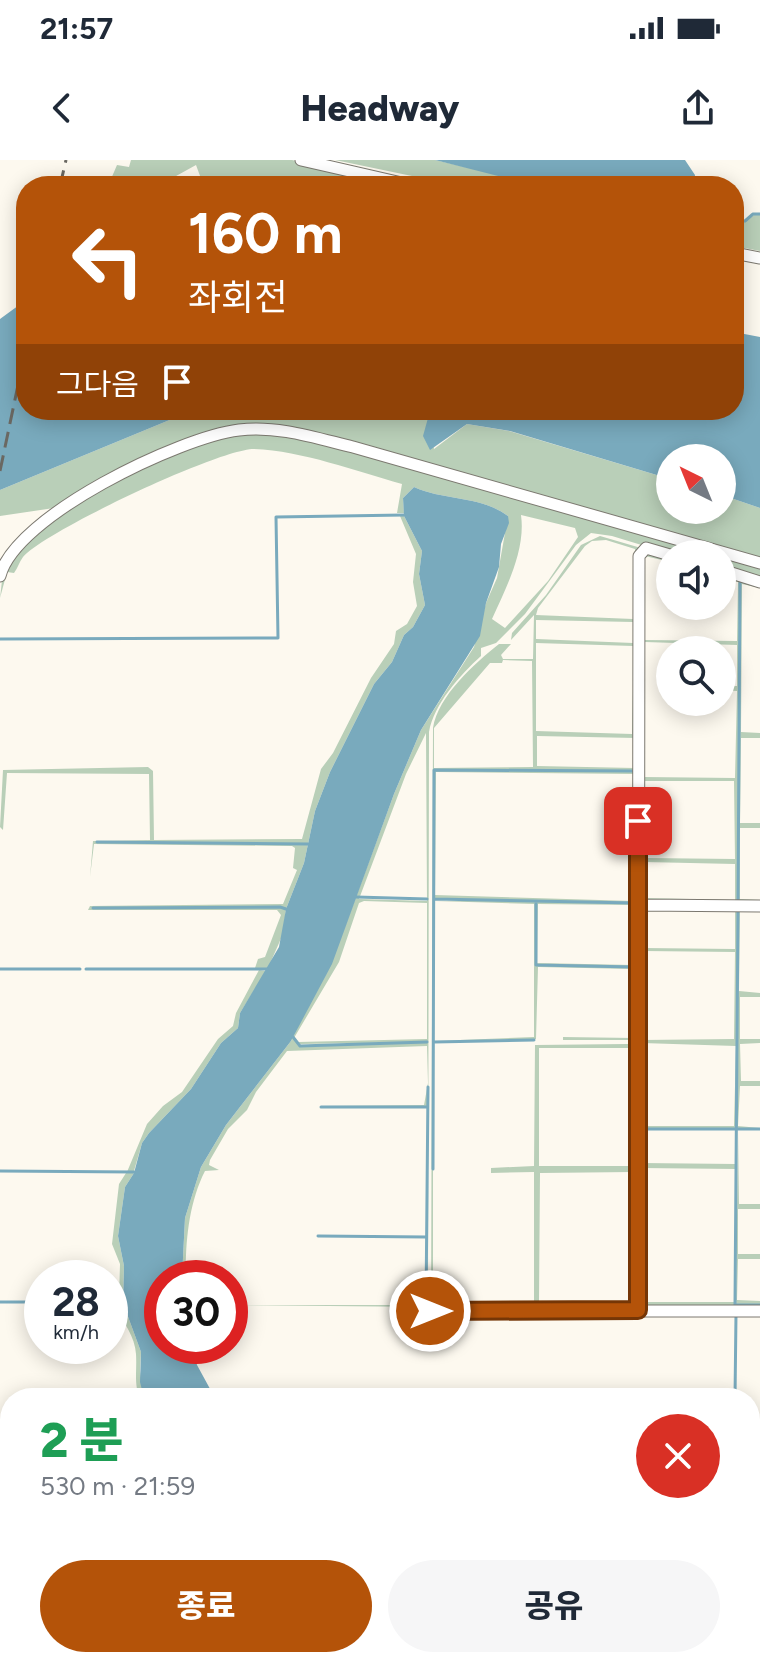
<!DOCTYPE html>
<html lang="ko">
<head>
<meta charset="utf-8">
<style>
	:root { --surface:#fff; --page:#f6f6f7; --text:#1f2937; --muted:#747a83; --accent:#b45309 }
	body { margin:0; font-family:Figtree,"Noto Sans KR",sans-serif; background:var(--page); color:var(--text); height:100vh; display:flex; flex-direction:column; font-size:30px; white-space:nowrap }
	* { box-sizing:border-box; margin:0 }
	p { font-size:26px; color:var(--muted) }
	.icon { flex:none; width:44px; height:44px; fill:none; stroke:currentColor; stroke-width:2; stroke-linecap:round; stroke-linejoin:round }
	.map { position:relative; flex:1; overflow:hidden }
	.panel { position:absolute; left:0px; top:1228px; width:760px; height:280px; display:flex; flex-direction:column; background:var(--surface); border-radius:32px 32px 0 0; box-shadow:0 4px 20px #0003 }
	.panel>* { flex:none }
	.top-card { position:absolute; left:16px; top:16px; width:728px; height:244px; border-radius:32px; box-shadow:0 4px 20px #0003; background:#b45309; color:#fff; overflow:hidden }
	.needle { width:52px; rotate:317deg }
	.tools { position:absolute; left:656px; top:284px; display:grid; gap:16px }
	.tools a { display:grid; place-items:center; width:80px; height:80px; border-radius:50%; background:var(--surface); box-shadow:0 4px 20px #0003; font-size:40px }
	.speed { position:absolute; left:24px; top:1100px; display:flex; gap:16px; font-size:40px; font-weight:700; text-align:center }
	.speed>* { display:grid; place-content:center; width:104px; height:104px; border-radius:50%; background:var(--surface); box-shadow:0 4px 20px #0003; line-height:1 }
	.speed small { font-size:20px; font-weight:400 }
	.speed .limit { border:12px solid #d22; background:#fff; color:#111 }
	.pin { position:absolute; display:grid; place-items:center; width:68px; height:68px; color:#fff; margin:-34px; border-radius:16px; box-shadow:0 4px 12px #0006 }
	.me { position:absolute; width:88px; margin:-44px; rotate:90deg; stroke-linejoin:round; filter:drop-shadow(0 0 6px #0008) }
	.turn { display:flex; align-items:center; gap:28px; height:168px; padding:0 40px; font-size:36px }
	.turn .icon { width:104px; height:104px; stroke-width:2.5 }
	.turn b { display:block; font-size:56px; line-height:68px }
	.then { display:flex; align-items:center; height:76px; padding:0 40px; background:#0003; gap:16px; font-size:30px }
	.round { display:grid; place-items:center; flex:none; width:84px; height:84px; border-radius:42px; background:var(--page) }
	.overview { display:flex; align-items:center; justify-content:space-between; height:136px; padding:0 40px }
	h1 { font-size:48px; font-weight:800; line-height:60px; color:#1e9e55 }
	.action { display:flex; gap:16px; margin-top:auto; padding:16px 40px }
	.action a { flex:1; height:92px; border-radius:48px; background:var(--accent); color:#fff; font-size:32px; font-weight:800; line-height:92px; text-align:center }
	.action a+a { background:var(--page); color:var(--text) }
	.status { display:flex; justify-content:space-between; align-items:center; height:56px; padding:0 40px; background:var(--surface); direction:ltr }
	.status svg { height:22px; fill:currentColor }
	header { display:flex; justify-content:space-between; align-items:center; height:104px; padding:0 40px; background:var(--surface); font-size:36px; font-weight:800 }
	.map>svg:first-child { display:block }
	.green { fill:#b9cfb8; fill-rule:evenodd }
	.water { fill:#79aabd }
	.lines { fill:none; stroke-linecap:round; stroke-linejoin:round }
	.stream { stroke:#79aabd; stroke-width:3 }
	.minor-casing { stroke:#7c7970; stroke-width:13 }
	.minor { stroke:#fff; stroke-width:11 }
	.rail { stroke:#6a6862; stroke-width:3; stroke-dasharray:16 8; stroke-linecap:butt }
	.route-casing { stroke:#753606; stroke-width:20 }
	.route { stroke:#b45309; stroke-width:14 }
</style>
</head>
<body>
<div class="status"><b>21:57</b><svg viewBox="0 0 49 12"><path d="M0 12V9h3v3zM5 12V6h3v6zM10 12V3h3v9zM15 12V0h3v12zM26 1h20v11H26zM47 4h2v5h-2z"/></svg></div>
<header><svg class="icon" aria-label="back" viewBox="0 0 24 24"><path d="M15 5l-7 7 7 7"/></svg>Headway<svg class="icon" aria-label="share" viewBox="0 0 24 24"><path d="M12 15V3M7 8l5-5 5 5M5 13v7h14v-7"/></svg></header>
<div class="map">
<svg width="760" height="1508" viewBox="0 0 760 1508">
	<rect width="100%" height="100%" fill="#fdf9ef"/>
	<!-- green -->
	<path class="green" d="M131 0H292L410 26H295L264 20 263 25 205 17 203 24 196 5 158 26H108L117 5 129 7Z
		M335 0H435L547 26H460Z
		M754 55H760V91L734 86V62H744Z
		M204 250H399L429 258 434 289 467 264 509 271 670 319V350H722V335L760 348V400L341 281 235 268 96 323 54 348 0 356V330L172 259Z
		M246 272 295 275 760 404V420L722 409V394H671L612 376 591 373 576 385 525 454 496 483 481 488V496C460 515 434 544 429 572L428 1147 230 1145H427L429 927 427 947 321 946 424 945 428 923 427 886 287 891 256 932 247 950 228 969 210 1000 209 1005 219 1010 205 1011C189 1042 185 1083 186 1118H182L185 1058 201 1007 226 965 291 881 340 780 394 634 421 570 474 487 486 443 497 418 508 356C479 335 445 341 414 327L403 338 404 353H397L402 324C355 311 303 291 254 289 219 289 45 371 23 397 19 402 18 408 14 413L7 412 0 438 3 412 34 373 107 324 197 284ZM521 355 575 368 578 377 548 421 505 468 492 459C506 428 526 390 521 355ZM426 573 427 741 359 739 406 614ZM364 741 427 743V879L298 882 300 884 427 882 300 887 294 878 339 802 359 743Z
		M400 356H404L422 391 419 414 425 445 413 467 404 475 392 502 374 524 330 612 315 651 304 703 286 749 283 774 268 808H255L258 799 265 797 281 755 277 750H88L90 746 283 744 297 710 293 708 295 688 292 686 94 684 90 717 93 681 150 680 149 614 7 613 3 670 0 667 3 610 148 607 153 611 154 680 302 679 321 609 333 593 371 518 394 484 396 471 407 464 417 446 413 422 416 394Z
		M600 376 641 388 634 482 633 462 536 460V479L633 483V486L536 483V571L632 574 634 488 636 578 537 576V606L635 608 634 614 436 612 435 735 633 741 636 753 632 751V745L538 744 537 803 632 805 635 757V880H563V877L633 878 632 809 538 807 536 879 435 881 534 877V744L435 741H496L435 739 433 734V1142L534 1143V1012L491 1013V1008L534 1006 535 885 627 884H630L629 888H539V1006H631L633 884 634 1146 433 1147 431 1145 433 568C438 536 475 503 499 484H511L501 495 503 499H533L534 455 511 480 512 473 546 435 581 385ZM606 380 635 389 633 459 536 455 538 448 585 386 592 381ZM503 500 532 501 533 607 434 608V568L490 503H502ZM632 1012 630 1142H539L540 1013Z
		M644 392 670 397V402L645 396V480L737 481 738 422 722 418V412L760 423V428L742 424 741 572 760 573V578H741L740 663H760V668H740V739L760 740V745L644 744 643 629 645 698 735 699 734 621H644V617L735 618 737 531 722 530V526H737V485L645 482 644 506ZM645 702 735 704V740L645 738Z
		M738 747 760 748 740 749 739 831 760 833V837H740V879H760V883L740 884 741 921H760V926H740L738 966 760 968 640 969 641 1003 736 1004V1009L641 1008 642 1142H734L735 1146H760V1149L643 1147 639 1140V911L642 966H734L736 886 642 883 639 906V851L642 850 643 880 734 879 735 792 644 791 643 844 639 845 640 753 643 750 644 788 735 789V749Z
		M259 810 266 811 240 853 238 868 221 883 191 929 149 973 142 983 134 1011 127 1012 147 964 163 946 182 932 218 879 233 866 236 853Z
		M738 970 739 1044H760V1049H738V1094H760V1099H738L737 1140 760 1141V1144H736Z
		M126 1013H134L125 1027 118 1076 124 1106 123 1141 119 1142 123 1143 141 1192 140 1211 144 1238H139C134 1220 137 1212 136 1194 135 1177 124 1162 115 1148L119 1138 120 1104 112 1084 119 1024Z"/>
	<!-- water -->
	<path class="water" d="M435 0H685L695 15 694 26 534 25Z
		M26 140V250H204L172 259 0 330V159Z
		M734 172 760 177V348L722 335V298H670V319L510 271 467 264 430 290 423 276 428 258 399 250H734Z
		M414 327C445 341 479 335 508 356L509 363 501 384 499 407 486 443 480 476 421 570 394 634 332 804 291 881 226 965 201 1007 185 1058 182 1118H162V1186H192L197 1205 215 1238H144L140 1222 141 1192 123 1143 124 1106 118 1076 125 1027 134 1013 142 983 149 973 191 929 221 883 238 868 240 853 279 787 286 749 304 703 315 651 330 612 374 524 392 502 404 475 413 467 425 445 419 414 422 391 404 356 403 338Z
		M760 1480V1508H534L504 1498H750V1482Z"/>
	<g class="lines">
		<!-- stream -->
		<path class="stream" d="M734 61H745L753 54H760
			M0 479 278 478 276 357 404 355
			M97 682 308 684
			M356 737 427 739
			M434 739 634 743
			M536 743V805L634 807
			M738 743 740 423
			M93 748 280 747 286 749
			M738 749 735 1145H760
			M0 809H80
			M86 809H267
			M293 877 300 886 427 882
			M434 882 534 880
			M321 947H426
			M643 969H760
			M433 1009 434 610 633 611
			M0 1011 134 1012
			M318 1076 426 1077
			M0 1142H42
			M110 1142H123
			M426 1145 428 927
			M735 1238 736 1154
			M0 1269H10
			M0 1332H10
			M290 1498V1508
			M13 1508V1498"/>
		<defs>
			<path id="minor" d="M301 0 415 26
				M734 93 760 98
				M722 410 760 422
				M0 416C15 356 180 277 239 270 277 265 316 278 353 287L760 403
				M639 745 760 746
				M638 1150 639 396 646 388 670 395
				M430 1151H760"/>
		</defs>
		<!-- minor casing -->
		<use href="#minor" class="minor-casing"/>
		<!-- minor -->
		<use href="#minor" class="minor"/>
		<!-- rail -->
		<path class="rail" d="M60 26 66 0
			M0 311 26 187"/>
	</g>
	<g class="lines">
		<defs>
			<path id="route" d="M430 1151 638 1150V661"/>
		</defs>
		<!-- route casing -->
		<use href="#route" class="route-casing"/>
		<!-- route -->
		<use href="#route" class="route"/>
	</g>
</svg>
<div class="tools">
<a><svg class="needle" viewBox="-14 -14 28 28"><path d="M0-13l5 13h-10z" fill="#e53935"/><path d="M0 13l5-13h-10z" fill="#747a83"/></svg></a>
<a><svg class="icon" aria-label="sound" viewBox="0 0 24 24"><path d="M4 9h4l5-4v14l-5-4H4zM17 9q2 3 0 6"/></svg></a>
<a><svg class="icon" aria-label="search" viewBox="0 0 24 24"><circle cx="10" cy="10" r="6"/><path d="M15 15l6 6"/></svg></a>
</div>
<div class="speed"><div>28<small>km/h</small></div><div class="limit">30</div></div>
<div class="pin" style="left:638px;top:661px;background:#d93025"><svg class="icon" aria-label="arrive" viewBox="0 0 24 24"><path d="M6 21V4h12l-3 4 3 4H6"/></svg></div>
<svg class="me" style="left:430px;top:1151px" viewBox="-20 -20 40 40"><circle r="17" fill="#b45309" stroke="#fff" stroke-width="3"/><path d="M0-11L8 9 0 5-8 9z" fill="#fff"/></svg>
<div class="top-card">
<div class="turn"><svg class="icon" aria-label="left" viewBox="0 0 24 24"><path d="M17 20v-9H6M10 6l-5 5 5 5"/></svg><div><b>160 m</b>좌회전</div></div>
<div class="then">그다음<svg class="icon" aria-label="arrive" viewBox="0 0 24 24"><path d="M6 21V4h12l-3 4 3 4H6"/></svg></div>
</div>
<section class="panel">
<div class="overview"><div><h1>2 분</h1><p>530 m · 21:59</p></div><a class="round" style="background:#d93025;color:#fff"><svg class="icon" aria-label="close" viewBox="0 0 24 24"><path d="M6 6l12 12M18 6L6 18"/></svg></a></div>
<div class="action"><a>종료</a><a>공유</a></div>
</section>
</div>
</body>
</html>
